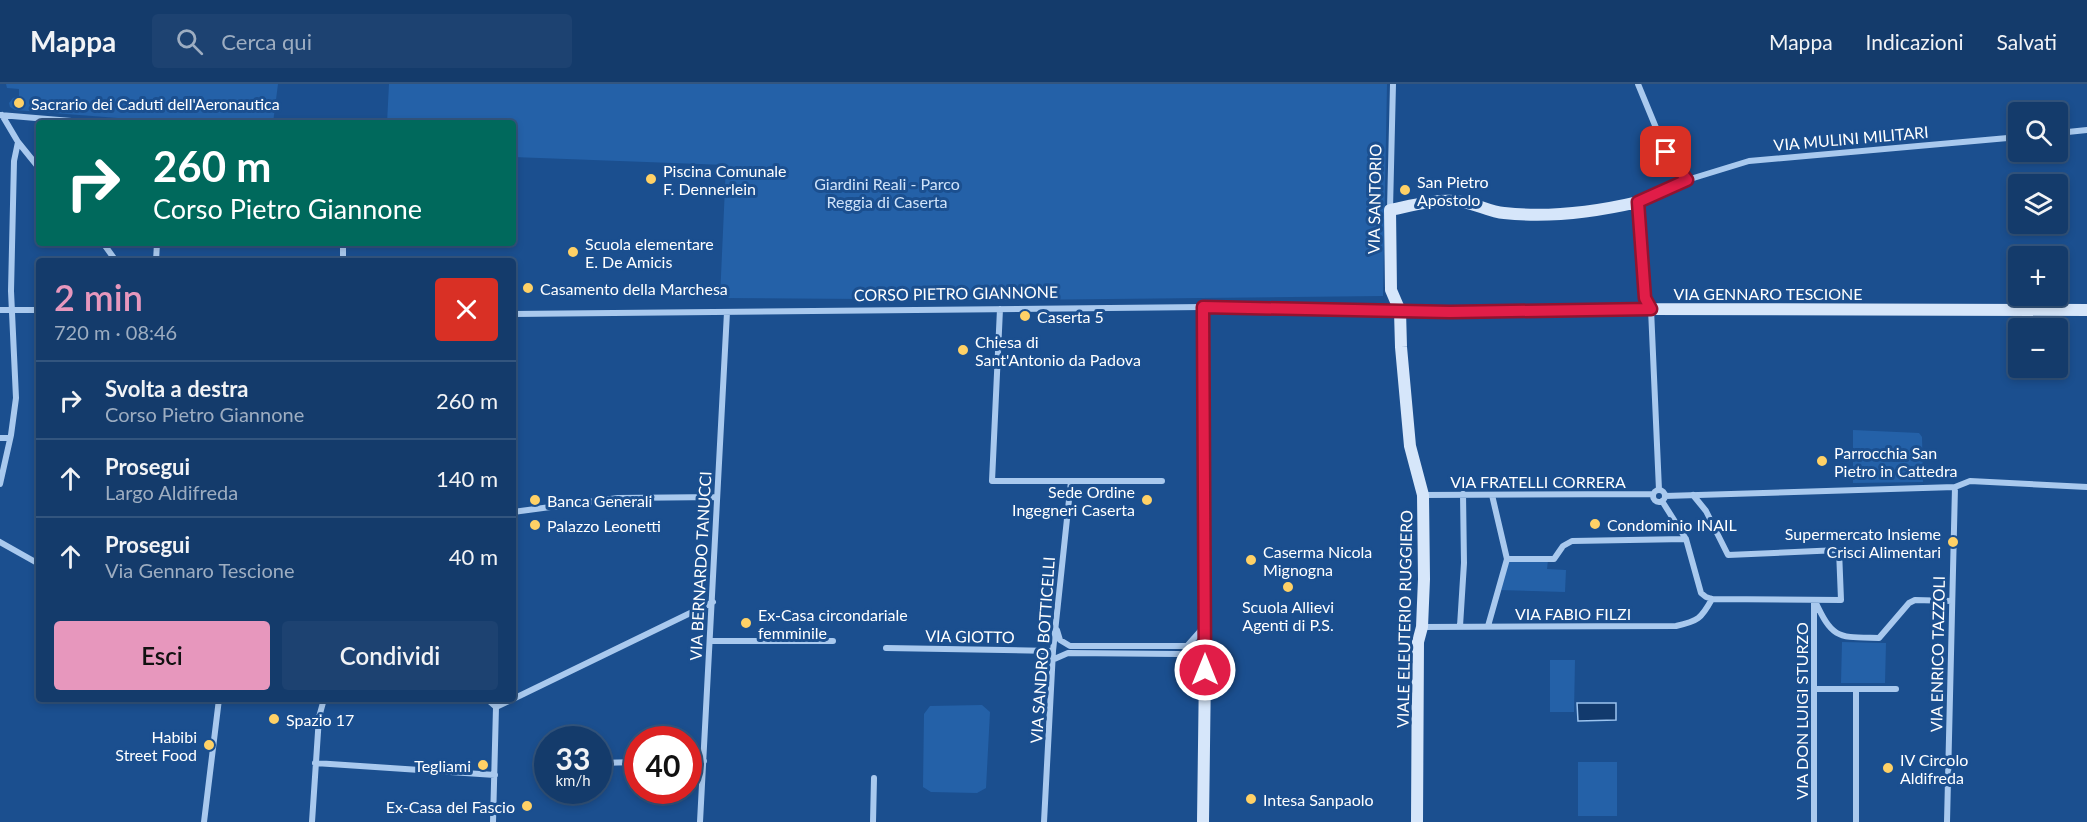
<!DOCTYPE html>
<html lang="it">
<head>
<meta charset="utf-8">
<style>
	:root { --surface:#143b6b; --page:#1d4271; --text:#f1f3f6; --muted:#9dadc1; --line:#33557e; --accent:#e797bd }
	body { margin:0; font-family:Lato,sans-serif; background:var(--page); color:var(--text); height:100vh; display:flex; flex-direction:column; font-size:22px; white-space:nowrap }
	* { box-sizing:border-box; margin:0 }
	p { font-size:20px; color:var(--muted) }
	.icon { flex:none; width:33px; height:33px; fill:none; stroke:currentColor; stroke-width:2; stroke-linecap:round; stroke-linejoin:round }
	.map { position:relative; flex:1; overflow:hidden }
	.panel { position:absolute; left:36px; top:174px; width:480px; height:444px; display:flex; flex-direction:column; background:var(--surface); border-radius:6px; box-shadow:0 3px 9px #0003,0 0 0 2px var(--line) }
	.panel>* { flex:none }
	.guide { position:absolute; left:36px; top:36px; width:480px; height:126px; border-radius:6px; box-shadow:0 3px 9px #0003,0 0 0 2px var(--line); background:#00695c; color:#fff; overflow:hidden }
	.buttons { position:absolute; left:2008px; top:18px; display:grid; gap:12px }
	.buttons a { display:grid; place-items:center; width:60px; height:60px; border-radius:6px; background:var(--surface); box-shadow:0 3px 9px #0003,0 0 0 2px var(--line); font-size:30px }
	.speed { position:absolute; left:534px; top:642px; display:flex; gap:12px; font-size:30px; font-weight:700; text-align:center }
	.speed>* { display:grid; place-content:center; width:78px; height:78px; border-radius:50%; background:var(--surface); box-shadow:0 3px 9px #0003,0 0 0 2px var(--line); line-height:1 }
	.speed small { font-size:15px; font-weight:400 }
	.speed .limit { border:9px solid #d22; background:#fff; color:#111 }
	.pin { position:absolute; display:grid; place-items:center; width:51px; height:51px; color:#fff; margin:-26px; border-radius:12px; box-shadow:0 3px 9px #0006 }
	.me { position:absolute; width:66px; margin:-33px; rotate:0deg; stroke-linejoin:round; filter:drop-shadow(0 0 4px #0008) }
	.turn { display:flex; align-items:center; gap:21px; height:126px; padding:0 18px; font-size:27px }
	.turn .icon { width:78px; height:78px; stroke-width:2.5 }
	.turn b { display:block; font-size:42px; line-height:51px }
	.round { display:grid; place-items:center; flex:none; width:63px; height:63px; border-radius:6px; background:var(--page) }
	.head { display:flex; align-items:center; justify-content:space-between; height:102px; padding:0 18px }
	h1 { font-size:36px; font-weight:600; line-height:45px; color:var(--accent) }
	.button { display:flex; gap:12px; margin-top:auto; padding:12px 18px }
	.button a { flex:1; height:69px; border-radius:6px; background:var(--accent); color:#111; font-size:24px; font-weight:600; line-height:69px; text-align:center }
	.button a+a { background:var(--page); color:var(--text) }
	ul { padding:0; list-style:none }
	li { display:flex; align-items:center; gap:18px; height:78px; padding:0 18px; border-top:2px solid var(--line) }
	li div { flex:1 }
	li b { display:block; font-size:22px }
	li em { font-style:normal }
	header { display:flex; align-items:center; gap:36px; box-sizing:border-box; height:84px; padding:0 30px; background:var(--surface); border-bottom:2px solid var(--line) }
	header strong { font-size:28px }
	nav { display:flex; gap:33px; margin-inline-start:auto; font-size:21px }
	.search { width:420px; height:54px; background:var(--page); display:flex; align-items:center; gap:15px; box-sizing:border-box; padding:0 21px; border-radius:6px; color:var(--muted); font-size:22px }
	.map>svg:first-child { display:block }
	.green { fill:#2461a8 }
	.water { fill:#123a6d; stroke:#9cc4f0; stroke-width:1.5 }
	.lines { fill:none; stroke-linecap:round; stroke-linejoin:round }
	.street { stroke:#a9c9ee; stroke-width:6 }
	.secondary { stroke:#d6e6fa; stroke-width:12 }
	.route-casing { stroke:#92132f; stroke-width:15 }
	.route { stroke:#e11d48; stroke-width:10 }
	.poi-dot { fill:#ffd166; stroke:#1b4f8f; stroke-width:2 }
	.labels { text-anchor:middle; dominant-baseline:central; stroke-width:6; stroke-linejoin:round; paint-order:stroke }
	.poi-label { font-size:16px; fill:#fff; stroke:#1b4f8f; text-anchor:start }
	.street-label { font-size:16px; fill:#fff; stroke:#1b4f8f }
	.park-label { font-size:16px; fill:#cfe3fa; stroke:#1b4f8f }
</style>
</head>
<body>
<header>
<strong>Mappa</strong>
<div class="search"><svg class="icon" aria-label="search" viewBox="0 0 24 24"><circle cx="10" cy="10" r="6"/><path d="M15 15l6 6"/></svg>Cerca qui</div>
<nav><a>Mappa</a><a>Indicazioni</a><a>Salvati</a></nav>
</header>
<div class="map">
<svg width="2087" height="738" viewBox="0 0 2087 738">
	<rect width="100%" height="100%" fill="#1b4f8f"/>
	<!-- green -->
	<path class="green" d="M3 0H278L273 39H182L15 26 10 23 9 19 13 14 19 12V5L7 4 6 0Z
		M389 0H1387L1383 212 1005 216 720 214 726 81 513 73V39H387Z
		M1853 346 1919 349 1922 353 1923 398 1853 399Z
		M1507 475 1548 476 1547 485 1566 486 1565 508 1499 506Z
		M1842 558 1886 559 1885 599H1841Z
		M1550 576H1575L1574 628H1550Z
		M982 621 990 628 986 704 977 709 931 708 923 703 924 630 930 622Z
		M1578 678H1617V732H1578Z"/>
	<!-- water -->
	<path class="water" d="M1577 619H1616V636L1578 637Z"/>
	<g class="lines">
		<!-- street -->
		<path class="street" d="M1638 0 1666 68 1687 96
			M0 31 95 39
			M2 31 18 58 39 84
			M2058 49 2087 46
			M1638 118 1687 96 1749 77 2019 53
			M1390 125 1393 0
			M103 159 116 177
			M156 177 157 159
			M343 177V159
			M1000 225 992 397H1162
			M1651 225 1659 406
			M0 226H39
			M513 230 1203 223
			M0 354H10
			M0 400 11 351 16 314 11 207 14 77 18 58
			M1653 412a6 6 0 1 1 12 0a6 6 0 1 1-12 0Z
			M1423 411 1653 410
			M1665 412 1955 403 1970 397 2087 403
			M1662 417 1686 455 1701 509 1706 513 1712 515 1841 516 1839 466 1728 471 1706 427 1693 411
			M513 428 618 414 717 413
			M0 458 39 480
			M1507 475H1554L1563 462 1572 457 1686 455
			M1815 517C1833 556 1838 553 1879 554L1909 519 1915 516 1952 517
			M1460 542 1464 479 1463 410
			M1488 542 1507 475 1492 411
			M1422 543 1676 542C1698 537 1701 535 1712 515
			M1057 546 1060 556 1070 562H1187L1203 544
			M710 557H833
			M886 564 1053 567
			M1052 576 1068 569 1178 570 1187 571 1205 585
			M1814 605H1896
			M1856 605V738
			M487 615 496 623 493 738
			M513 615 713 518
			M496 623 513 615
			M688 677H704
			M315 679 495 691
			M598 679 638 678
			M204 738 219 615
			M312 738 319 633 324 615
			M700 738 727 228
			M873 738 874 694
			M1044 738 1053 567 1071 397
			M1814 738V516
			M1947 738 1955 403"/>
		<!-- secondary -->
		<path class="secondary" d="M1203 738 1205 586 1203 223 1450 228 1651 225 2087 226
			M1417 738 1418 558 1422 543 1424 495 1423 411 1410 362 1401 263 1400 227 1391 206 1390 126C1414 121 1439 114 1463 118 1477 120 1490 128 1504 129 1548 134 1595 128 1638 118L1645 214 1651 225"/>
	</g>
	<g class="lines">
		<defs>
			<path id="route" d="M1205 586 1203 223 1450 228 1651 225 1645 214 1638 118 1687 96 1666 68"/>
		</defs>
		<!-- route casing -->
		<use href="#route" class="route-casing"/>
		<!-- route -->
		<use href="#route" class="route"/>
	</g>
	<!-- markers -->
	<g class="poi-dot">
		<circle cx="19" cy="19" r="6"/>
		<circle cx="651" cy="95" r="6"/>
		<circle cx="1405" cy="106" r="6"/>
		<circle cx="573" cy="168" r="6"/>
		<circle cx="528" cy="204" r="6"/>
		<circle cx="1025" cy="232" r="6"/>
		<circle cx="963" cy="266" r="6"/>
		<circle cx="1822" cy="377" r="6"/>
		<circle cx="535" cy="416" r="6"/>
		<circle cx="1147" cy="416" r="6"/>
		<circle cx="1595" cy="440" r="6"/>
		<circle cx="535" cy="441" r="6"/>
		<circle cx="1953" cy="458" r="6"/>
		<circle cx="1251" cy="476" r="6"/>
		<circle cx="1288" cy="503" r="6"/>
		<circle cx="746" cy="539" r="6"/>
		<circle cx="274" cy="635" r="6"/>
		<circle cx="209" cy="661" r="6"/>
		<circle cx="483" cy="681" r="6"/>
		<circle cx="1888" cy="684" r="6"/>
		<circle cx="1251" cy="715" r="6"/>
		<circle cx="527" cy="722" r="6"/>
	</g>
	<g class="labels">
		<!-- poi labels -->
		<g class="poi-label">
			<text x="31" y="19">Sacrario dei Caduti dell'Aeronautica</text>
			<text x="663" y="86">Piscina Comunale<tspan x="663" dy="18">F. Dennerlein</tspan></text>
			<text x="1417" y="97">San Pietro<tspan x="1417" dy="18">Apostolo</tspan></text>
			<text x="585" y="159">Scuola elementare<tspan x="585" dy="18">E. De Amicis</tspan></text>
			<text x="540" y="204">Casamento della Marchesa</text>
			<text x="1037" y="232">Caserta 5</text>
			<text x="975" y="257">Chiesa di<tspan x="975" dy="18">Sant'Antonio da Padova</tspan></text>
			<text x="1834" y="368">Parrocchia San<tspan x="1834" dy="18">Pietro in Cattedra</tspan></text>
			<text x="1135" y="407" text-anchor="end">Sede Ordine<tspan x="1135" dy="18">Ingegneri Caserta</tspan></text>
			<text x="547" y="416">Banca Generali</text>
			<text x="1607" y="440">Condominio INAIL</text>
			<text x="547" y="441">Palazzo Leonetti</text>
			<text x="1941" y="449" text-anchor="end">Supermercato Insieme<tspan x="1941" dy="18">Crisci Alimentari</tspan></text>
			<text x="1263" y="467">Caserma Nicola<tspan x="1263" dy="18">Mignogna</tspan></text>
			<text x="1288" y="522" text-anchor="middle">Scuola Allievi<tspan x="1288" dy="18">Agenti di P.S.</tspan></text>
			<text x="758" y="530">Ex-Casa circondariale<tspan x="758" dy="18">femminile</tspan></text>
			<text x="286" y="635">Spazio 17</text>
			<text x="197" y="652" text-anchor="end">Habibi<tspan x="197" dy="18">Street Food</tspan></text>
			<text x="1900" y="675">IV Circolo<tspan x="1900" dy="18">Aldifreda</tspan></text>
			<text x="471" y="681" text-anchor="end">Tegliami</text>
			<text x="1263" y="715">Intesa Sanpaolo</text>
			<text x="515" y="722" text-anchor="end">Ex-Casa del Fascio</text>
		</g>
		<!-- street labels -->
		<g class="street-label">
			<text transform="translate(1851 54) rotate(-5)">VIA MULINI MILITARI</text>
			<text transform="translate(1374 115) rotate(-89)">VIA SANTORIO</text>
			<text transform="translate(956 209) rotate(-1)">CORSO PIETRO GIANNONE</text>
			<text x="1768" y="209">VIA GENNARO TESCIONE</text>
			<text x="1538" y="397">VIA FRATELLI CORRERA</text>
			<text transform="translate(700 482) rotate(-87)">VIA BERNARDO TANUCCI</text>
			<text x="1573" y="529">VIA FABIO FILZI</text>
			<text transform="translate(1404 535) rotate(-89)">VIALE ELEUTERIO RUGGIERO</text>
			<text transform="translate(970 552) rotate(1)">VIA GIOTTO</text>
			<text transform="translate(1042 566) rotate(-86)">VIA SANDRO BOTTICELLI</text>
			<text transform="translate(1937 570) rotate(-89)">VIA ENRICO TAZZOLI</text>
			<text transform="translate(1801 627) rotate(-90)">VIA DON LUIGI STURZO</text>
		</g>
		<!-- park labels -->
		<g class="park-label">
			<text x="887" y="99">Giardini Reali - Parco<tspan x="887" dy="18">Reggia di Caserta</tspan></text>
		</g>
	</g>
</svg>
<div class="buttons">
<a><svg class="icon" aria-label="search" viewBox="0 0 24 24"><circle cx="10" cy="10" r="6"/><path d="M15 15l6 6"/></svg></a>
<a><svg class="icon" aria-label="layers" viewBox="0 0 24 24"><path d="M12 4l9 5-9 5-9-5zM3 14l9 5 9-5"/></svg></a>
<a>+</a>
<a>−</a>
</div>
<div class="speed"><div>33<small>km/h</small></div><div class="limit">40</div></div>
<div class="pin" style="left:1666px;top:68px;background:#d93025"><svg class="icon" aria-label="arrive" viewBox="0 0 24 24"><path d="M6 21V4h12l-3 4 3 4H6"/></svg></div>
<svg class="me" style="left:1205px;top:586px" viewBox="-20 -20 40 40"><circle r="17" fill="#e11d48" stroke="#fff" stroke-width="3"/><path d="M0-11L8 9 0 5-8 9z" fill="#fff"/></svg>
<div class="guide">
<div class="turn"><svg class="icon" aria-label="right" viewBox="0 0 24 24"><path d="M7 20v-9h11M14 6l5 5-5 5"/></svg><div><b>260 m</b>Corso Pietro Giannone</div></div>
</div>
<section class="panel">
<div class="head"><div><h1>2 min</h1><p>720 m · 08:46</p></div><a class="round" style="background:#d93025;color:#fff"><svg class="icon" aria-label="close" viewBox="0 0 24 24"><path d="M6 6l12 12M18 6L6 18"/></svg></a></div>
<ul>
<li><svg class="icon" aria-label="right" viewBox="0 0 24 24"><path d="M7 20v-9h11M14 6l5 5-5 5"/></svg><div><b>Svolta a destra</b><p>Corso Pietro Giannone</p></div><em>260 m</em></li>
<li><svg class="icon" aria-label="ahead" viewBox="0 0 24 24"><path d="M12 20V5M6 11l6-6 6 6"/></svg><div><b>Prosegui</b><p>Largo Aldifreda</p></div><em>140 m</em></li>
<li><svg class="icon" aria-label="ahead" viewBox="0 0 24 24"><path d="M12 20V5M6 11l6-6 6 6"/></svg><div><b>Prosegui</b><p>Via Gennaro Tescione</p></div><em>40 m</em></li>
</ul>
<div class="button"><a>Esci</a><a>Condividi</a></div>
</section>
</div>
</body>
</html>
